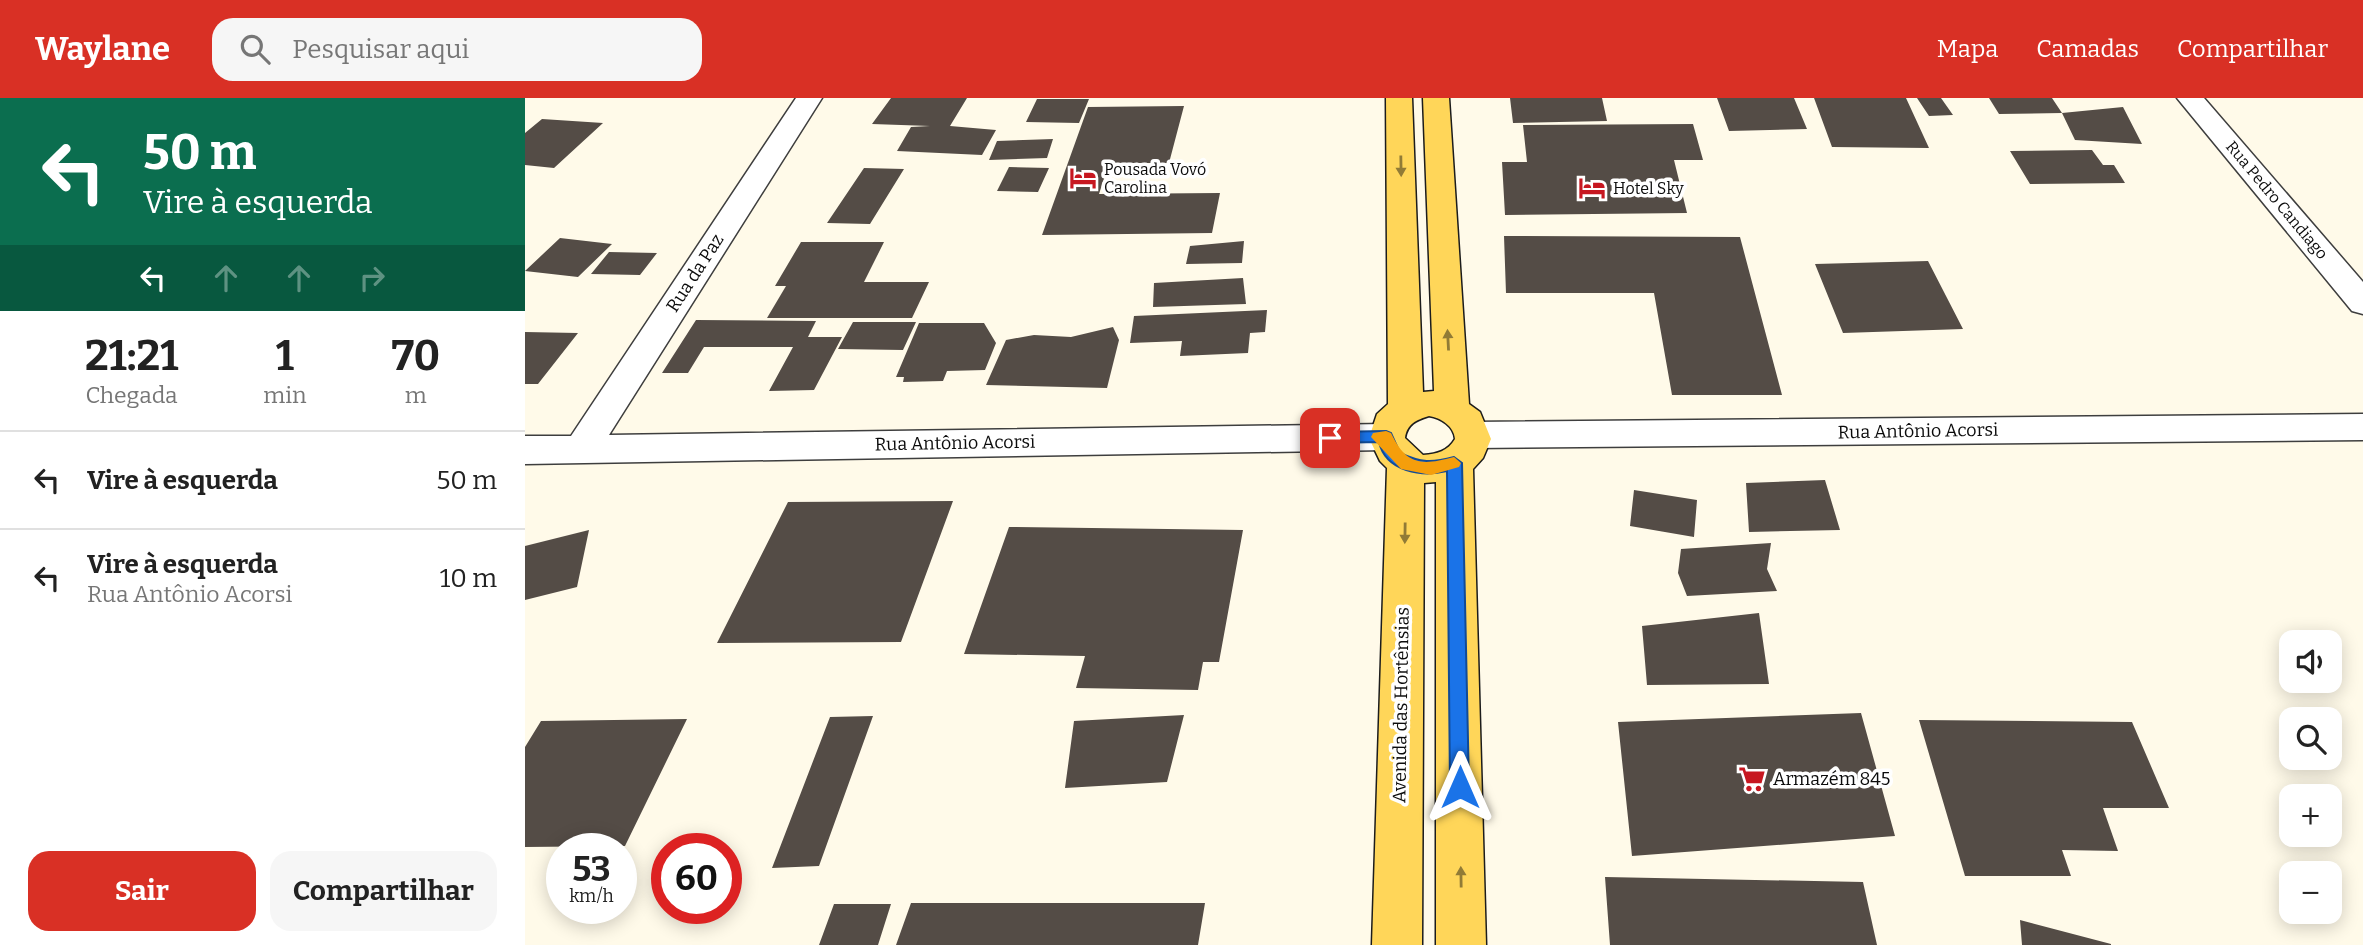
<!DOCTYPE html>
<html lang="pt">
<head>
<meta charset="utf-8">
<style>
	:root { --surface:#fff; --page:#f6f6f6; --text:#222; --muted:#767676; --line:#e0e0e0; --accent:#d93025 }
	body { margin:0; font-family:Bitter,serif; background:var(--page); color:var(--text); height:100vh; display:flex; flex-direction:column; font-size:26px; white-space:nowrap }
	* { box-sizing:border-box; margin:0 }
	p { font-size:23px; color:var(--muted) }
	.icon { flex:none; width:38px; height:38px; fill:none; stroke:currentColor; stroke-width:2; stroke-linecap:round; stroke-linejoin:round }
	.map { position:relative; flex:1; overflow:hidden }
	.sheet { display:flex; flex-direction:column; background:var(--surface); width:525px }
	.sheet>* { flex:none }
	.top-card { background:#0b6e4f; color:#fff; overflow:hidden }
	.tools { position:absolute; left:1754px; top:532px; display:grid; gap:14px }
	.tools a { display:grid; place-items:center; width:63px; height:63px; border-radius:14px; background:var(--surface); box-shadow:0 4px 18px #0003; font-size:35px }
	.speed { position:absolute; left:21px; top:735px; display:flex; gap:14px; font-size:35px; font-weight:700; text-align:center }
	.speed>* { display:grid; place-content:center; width:91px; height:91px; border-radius:50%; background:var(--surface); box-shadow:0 4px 18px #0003; line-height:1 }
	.speed small { font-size:18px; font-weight:400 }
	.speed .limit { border:10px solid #d22; background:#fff; color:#111 }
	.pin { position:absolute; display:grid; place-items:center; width:60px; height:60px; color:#fff; margin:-30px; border-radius:14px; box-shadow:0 4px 10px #0006 }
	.me { position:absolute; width:77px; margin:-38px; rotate:0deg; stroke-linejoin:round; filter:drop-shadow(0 0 5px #0008) }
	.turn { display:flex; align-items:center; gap:24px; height:147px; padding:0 28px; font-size:32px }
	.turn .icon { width:91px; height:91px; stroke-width:2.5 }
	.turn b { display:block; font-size:49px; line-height:60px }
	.lanes { display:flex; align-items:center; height:66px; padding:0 28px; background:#0003; justify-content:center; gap:35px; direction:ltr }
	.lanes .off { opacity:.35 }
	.eta { display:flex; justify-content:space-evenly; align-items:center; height:119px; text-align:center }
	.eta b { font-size:42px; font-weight:700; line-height:49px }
	.action { display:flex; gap:14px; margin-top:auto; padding:14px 28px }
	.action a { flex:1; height:80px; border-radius:21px; background:var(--accent); color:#fff; font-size:28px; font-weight:700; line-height:80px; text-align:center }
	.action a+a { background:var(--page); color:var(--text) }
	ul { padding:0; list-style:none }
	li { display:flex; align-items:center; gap:21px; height:98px; padding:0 28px; border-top:2px solid var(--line) }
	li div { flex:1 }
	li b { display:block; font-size:26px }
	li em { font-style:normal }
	header { display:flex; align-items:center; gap:42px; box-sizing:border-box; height:98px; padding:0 35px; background:var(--accent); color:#fff }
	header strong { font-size:33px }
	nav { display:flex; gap:38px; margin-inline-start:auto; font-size:24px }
	.search { width:490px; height:63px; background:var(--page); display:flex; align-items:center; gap:18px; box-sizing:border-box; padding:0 24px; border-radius:21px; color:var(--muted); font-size:26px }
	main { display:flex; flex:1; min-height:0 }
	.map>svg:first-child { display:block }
	.building { fill:#544c46 }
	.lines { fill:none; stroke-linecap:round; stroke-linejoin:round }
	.minor-casing { stroke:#3e3e3e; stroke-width:3 }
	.tertiary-casing { stroke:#3e3e3e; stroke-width:3 }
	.primary-casing { stroke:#1c1c1c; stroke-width:3 }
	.minor { fill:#fff; fill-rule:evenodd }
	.tertiary { fill:#fff; fill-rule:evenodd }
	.primary { fill:#ffd659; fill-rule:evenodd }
	.oneway { fill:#917b36 }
	.route { fill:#1a73e8; stroke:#114b97; stroke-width:2 }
	.slow { fill:#f59e0b }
	.labels { text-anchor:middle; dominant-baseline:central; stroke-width:7; stroke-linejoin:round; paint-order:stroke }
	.far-poi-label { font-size:16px; fill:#0b0b0b; stroke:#fff; text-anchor:start }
	.far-street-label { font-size:16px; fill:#0b0b0b; stroke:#fff }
	.street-label { font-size:18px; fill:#0b0b0b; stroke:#fff }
	.poi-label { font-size:18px; fill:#0b0b0b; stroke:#fff; text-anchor:start }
</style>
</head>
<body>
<header>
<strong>Waylane</strong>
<div class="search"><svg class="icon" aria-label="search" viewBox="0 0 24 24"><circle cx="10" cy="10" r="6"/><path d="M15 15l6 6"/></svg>Pesquisar aqui</div>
<nav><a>Mapa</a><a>Camadas</a><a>Compartilhar</a></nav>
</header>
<main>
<section class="sheet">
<div class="top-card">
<div class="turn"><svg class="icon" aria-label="left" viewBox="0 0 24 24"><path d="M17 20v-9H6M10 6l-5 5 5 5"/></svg><div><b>50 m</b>Vire à esquerda</div></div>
<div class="lanes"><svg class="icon" aria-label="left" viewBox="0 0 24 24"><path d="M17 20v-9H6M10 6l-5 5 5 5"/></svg><svg class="icon off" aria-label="ahead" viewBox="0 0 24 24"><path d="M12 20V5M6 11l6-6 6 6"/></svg><svg class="icon off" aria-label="ahead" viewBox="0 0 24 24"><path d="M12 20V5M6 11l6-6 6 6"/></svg><svg class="icon off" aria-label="right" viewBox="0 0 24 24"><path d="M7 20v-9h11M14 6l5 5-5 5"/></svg></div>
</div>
<div class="eta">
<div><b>21:21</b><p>Chegada</p></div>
<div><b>1</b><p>min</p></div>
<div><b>70</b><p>m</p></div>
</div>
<ul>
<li><svg class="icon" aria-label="left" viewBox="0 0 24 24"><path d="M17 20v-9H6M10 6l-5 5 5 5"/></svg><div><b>Vire à esquerda</b></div><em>50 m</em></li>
<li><svg class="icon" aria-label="left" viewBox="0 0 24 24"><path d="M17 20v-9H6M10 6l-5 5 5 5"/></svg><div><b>Vire à esquerda</b><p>Rua Antônio Acorsi</p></div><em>10 m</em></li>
</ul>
<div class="action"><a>Sair</a><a>Compartilhar</a></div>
</section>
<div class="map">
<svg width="1838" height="847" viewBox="0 0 1838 847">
	<rect width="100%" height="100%" fill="#fffae9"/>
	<!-- building -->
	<path class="building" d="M366 0H442L425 28 471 32 457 57 372 53 386 29 405 28 347 26Z
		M985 0H1077L1082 23 988 25Z
		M1192 0H1269L1282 31 1204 33Z
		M1289 0H1381L1404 50 1307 49Z
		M1392 0H1416L1428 17 1404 18Z
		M1464 0H1527L1537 15 1598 9 1617 46 1550 42 1537 15 1474 16Z
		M512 1H564L554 25 501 24Z
		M659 8 644 65H584L574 96 695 95 687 135 517 137 563 9Z
		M17 21 78 25 29 70 0 67V35Z
		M1168 26 1178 62H1149L1162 115 980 117 977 64H1002L998 27Z
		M528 41 522 60 464 62 472 43Z
		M1567 52 1578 67H1589L1600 85 1505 86 1485 53Z
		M484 69 524 70 513 94 472 93Z
		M339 70 379 71 345 126 302 125Z
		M979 138 1215 139 1257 297H1147L1129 195H981Z
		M35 140 87 146 53 179 0 173Z
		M719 143 717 165 661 166 665 148Z
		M276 144H359L339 184H404L387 220H242L261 188H250Z
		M84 154 132 155 115 177 66 176Z
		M1403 163 1438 231 1318 235 1290 166Z
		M718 180 721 206 628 209 629 185Z
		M742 212 740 234 725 235 723 255 655 258 657 243 605 245 609 218Z
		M171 222 291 223 283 239H317L289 292 244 293 268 249H179L163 275H137Z
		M328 224H391L378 252 313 251Z
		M394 225H459L471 245 460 272 422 273 418 283 378 284 379 279H371Z
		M588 229 594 242 582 290 461 287 481 242 509 237 546 239Z
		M0 234 53 235 13 286H0Z
		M1300 382 1315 432 1224 434 1221 385Z
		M1109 392 1172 402 1169 439 1105 428Z
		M428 403 376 544 192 545 263 404Z
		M484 429 718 432 694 564H678L673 592 551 590 560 558 439 556Z
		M64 432 52 489 0 502V448Z
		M1246 445 1242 471 1252 493 1162 498 1153 475 1156 451Z
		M1234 515 1244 586 1122 587 1117 528Z
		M1336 615 1370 738 1107 758 1093 624Z
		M659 617 642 684 540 690 549 623Z
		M348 618 294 768 247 770 305 619Z
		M162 621 100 748 0 749V649L16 623Z
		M1394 622 1607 624 1644 710H1578L1593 753 1537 752 1546 778H1440Z
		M1080 779 1338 784 1352 847H1085Z
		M386 805H680L673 847H371Z
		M309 806H366L353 847H294Z
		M1495 822 1586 846V847H1497Z"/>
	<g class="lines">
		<defs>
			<path id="minor" d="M271 0H297L84 337 861 326 874 329 879 339 874 349 861 352 0 366V338H46Z
				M1652 0H1679L1838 184V216L1827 213Z"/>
			<path id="tertiary" d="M1838 316V342L948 350 935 347 930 337 935 327 948 324Z"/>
			<path id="primary" d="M861 0H887L898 294 909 293 898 0H924L944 306 955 314 966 341 958 360 948 371 961 847H911V384L899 385 897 847H847L862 370 855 363 844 340 852 316 863 306ZM904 318C916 320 929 328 930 341 923 353 912 356 898 357L880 340C882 326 891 322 904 318Z"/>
		</defs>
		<!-- minor casing -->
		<use href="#minor" class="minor-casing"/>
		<!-- tertiary casing -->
		<use href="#tertiary" class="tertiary-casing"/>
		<!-- primary casing -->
		<use href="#primary" class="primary-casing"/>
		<!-- minor -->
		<use href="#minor" class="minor"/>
		<!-- tertiary -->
		<use href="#tertiary" class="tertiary"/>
		<!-- primary -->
		<use href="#primary" class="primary"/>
	</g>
	<!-- one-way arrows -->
	<defs><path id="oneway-solid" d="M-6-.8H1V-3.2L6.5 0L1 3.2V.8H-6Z" transform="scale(1.75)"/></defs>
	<g class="oneway">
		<use href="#oneway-solid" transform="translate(876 68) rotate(89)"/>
		<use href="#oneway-solid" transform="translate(923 242) rotate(-93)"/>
		<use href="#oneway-solid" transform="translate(880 435) rotate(91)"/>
		<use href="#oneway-solid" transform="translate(936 779) rotate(-91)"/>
	</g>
	<!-- route -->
	<path class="route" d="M861 333 866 335 875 355C896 365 907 365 929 359L937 365 944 689 942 695 935 698 928 695 925 689 922 373C897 379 861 374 854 344L805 345 798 340 805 334Z"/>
	<!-- slow -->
	<path class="slow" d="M861 333 866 335C881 367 896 368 929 359L936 365 934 369 906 377 876 371 846 339 848 335Z"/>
	<!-- icons -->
	<defs>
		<symbol id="hotel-bare" viewBox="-9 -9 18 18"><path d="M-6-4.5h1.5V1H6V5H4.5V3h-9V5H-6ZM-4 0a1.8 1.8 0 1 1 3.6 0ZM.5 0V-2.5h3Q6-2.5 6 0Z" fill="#c71720" stroke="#fff" stroke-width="2.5" paint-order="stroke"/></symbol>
		<symbol id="supermarket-bare" viewBox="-9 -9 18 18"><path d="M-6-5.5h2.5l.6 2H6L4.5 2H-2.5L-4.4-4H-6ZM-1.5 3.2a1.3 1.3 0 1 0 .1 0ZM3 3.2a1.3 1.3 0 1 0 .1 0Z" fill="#c71720" stroke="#fff" stroke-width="2.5" paint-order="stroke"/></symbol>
	</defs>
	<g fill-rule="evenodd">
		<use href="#hotel-bare" x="539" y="61" width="38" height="38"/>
		<use href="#hotel-bare" x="1048" y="71" width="38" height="38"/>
		<use href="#supermarket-bare" x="1208" y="662" width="38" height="38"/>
	</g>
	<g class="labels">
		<!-- far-poi labels -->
		<g class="far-poi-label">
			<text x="579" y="71">Pousada Vovó<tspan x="579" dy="18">Carolina</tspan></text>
			<text x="1088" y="90">Hotel Sky</text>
		</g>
		<!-- far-street labels -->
		<g class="far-street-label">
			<text transform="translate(1752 102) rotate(50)">Rua Pedro Candiago</text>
		</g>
		<!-- street labels -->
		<g class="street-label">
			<text transform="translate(170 175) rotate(-57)">Rua da Paz</text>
			<text transform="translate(1393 333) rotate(-1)">Rua Antônio Acorsi</text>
			<text transform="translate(430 345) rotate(-1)">Rua Antônio Acorsi</text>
			<text transform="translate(876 607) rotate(-89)">Avenida das Hortênsias</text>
		</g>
		<!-- poi labels -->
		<g class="poi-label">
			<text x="1248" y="681">Armazém 845</text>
		</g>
	</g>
</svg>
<div class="tools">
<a><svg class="icon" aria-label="sound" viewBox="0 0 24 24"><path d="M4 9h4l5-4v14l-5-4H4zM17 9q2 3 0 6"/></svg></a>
<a><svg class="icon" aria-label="search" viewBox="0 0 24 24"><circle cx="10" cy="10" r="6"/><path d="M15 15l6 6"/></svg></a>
<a>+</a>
<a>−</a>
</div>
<div class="speed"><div>53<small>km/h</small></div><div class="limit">60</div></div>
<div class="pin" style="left:805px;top:340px;background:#d93025"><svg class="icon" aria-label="arrive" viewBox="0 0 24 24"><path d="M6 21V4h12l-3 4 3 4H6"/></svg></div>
<svg class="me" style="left:935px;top:689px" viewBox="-20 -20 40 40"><path d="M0-17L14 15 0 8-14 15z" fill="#1a73e8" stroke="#fff" stroke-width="4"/></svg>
</div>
</main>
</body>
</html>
